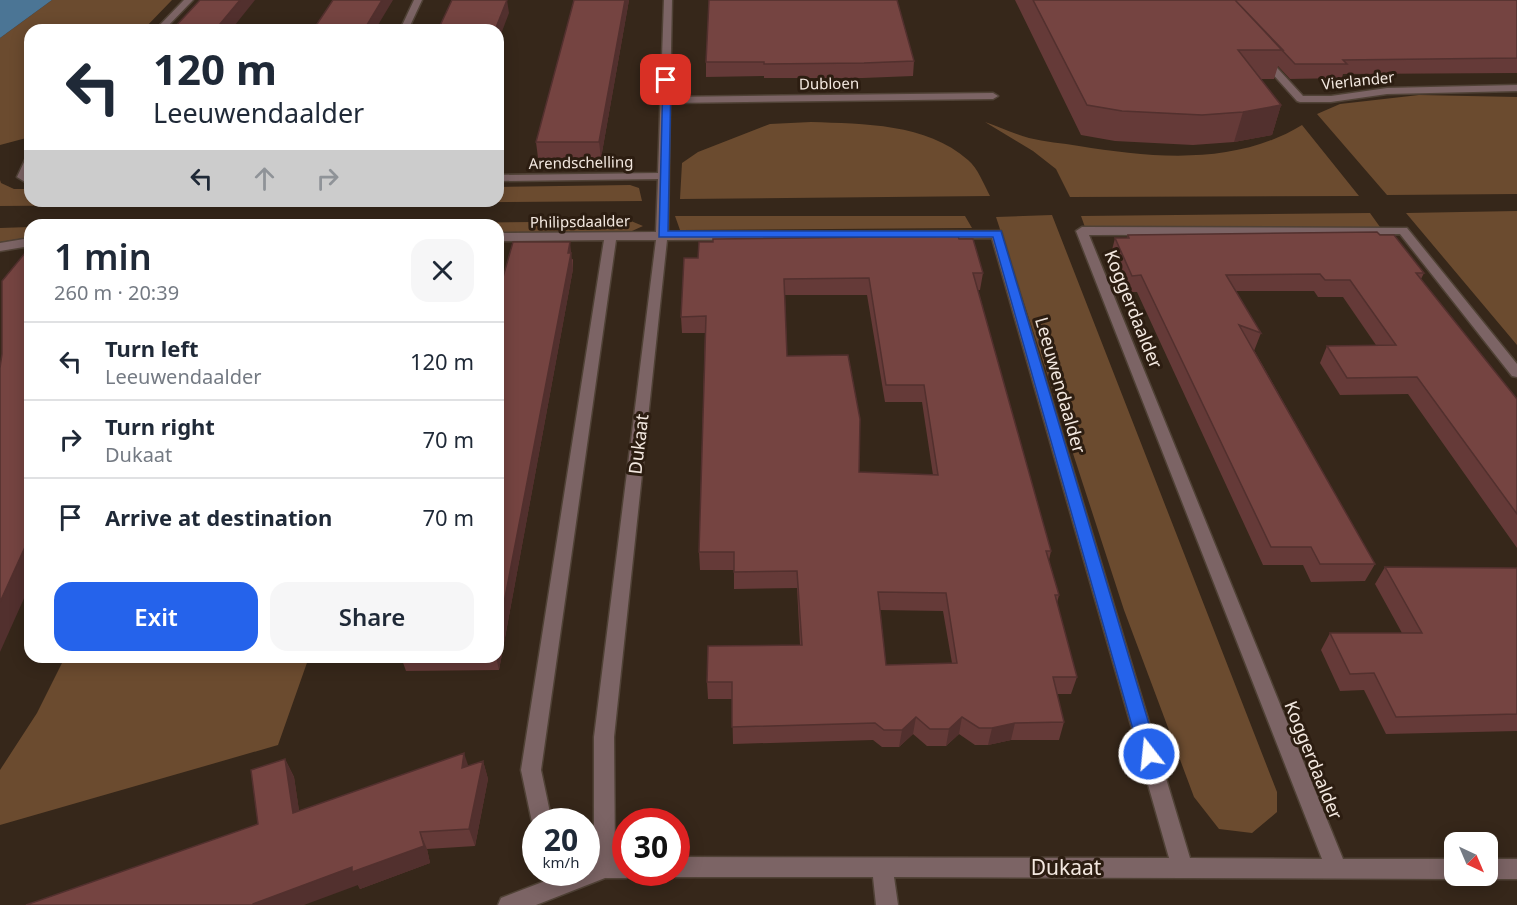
<!DOCTYPE html>
<html lang="en">
<head>
<meta charset="utf-8">
<style>
	:root { --surface:#fff; --page:#f6f6f7; --text:#1f2937; --muted:#747a83; --line:#e0e1e3; --accent:#2563eb }
	body { margin:0; font-family:"Noto Sans",sans-serif; background:var(--page); color:var(--text); height:100vh; display:flex; flex-direction:column; font-size:22px; white-space:nowrap }
	* { box-sizing:border-box; margin:0 }
	p { font-size:20px; color:var(--muted) }
	.icon { flex:none; width:33px; height:33px; fill:none; stroke:currentColor; stroke-width:2; stroke-linecap:round; stroke-linejoin:round }
	.map { position:relative; flex:1; overflow:hidden }
	.drawer { position:absolute; left:24px; top:219px; width:480px; height:444px; display:flex; flex-direction:column; background:var(--surface); border-radius:18px; box-shadow:0 3px 15px #0003 }
	.drawer>* { flex:none }
	.guide { position:absolute; left:24px; top:24px; width:480px; height:183px; border-radius:18px; box-shadow:0 3px 15px #0003; background:#fff; color:var(--text); overflow:hidden }
	.needle { width:39px; rotate:136deg }
	.controls { position:absolute; left:1444px; top:832px; display:grid; gap:12px }
	.controls a { display:grid; place-items:center; width:54px; height:54px; border-radius:12px; background:var(--surface); box-shadow:0 3px 15px #0003; font-size:30px }
	.speed { position:absolute; left:522px; top:808px; display:flex; gap:12px; font-size:30px; font-weight:700; text-align:center }
	.speed>* { display:grid; place-content:center; width:78px; height:78px; border-radius:50%; background:var(--surface); box-shadow:0 3px 15px #0003; line-height:1 }
	.speed small { font-size:15px; font-weight:400 }
	.speed .limit { border:9px solid #d22; background:#fff; color:#111 }
	.pin { position:absolute; display:grid; place-items:center; width:51px; height:51px; color:#fff; margin:-26px; border-radius:12px; box-shadow:0 3px 9px #0006 }
	.me { position:absolute; width:66px; margin:-33px; rotate:344deg; stroke-linejoin:round; filter:drop-shadow(0 0 4px #0008) }
	.turn { display:flex; align-items:center; gap:21px; height:126px; padding:0 30px; font-size:27px }
	.turn .icon { width:78px; height:78px; stroke-width:2.5 }
	.turn b { display:block; font-size:42px; line-height:51px }
	.lanes { display:flex; align-items:center; height:57px; padding:0 30px; background:#0003; justify-content:center; gap:30px; direction:ltr }
	.lanes .off { opacity:.35 }
	.round { display:grid; place-items:center; flex:none; width:63px; height:63px; border-radius:18px; background:var(--page) }
	.summary { display:flex; align-items:center; justify-content:space-between; height:102px; padding:0 30px }
	h1 { font-size:36px; font-weight:600; line-height:45px }
	.cta { display:flex; gap:12px; margin-top:auto; padding:12px 30px }
	.cta a { flex:1; height:69px; border-radius:18px; background:var(--accent); color:#fff; font-size:24px; font-weight:600; line-height:69px; text-align:center }
	.cta a+a { background:var(--page); color:var(--text) }
	ul { padding:0; list-style:none }
	li { display:flex; align-items:center; gap:18px; height:78px; padding:0 30px; border-top:2px solid var(--line) }
	li div { flex:1 }
	li b { display:block; font-size:22px }
	li em { font-style:normal }
	.map>svg:first-child { display:block }
	.green { fill:#6b4b2f }
	.water { fill:#4b7595 }
	.lines { fill:none; stroke-linecap:round; stroke-linejoin:round }
	.minor-casing { stroke:#504236; stroke-width:3 }
	.minor { fill:#7c6465; fill-rule:evenodd }
	.wall { fill:#653a38; fill-rule:evenodd }
	.shaded-wall { fill:#52302e }
	.building { fill:#754441; stroke:#52302e; stroke-width:1.5; fill-rule:evenodd }
	.route { fill:#2563eb; stroke:#184099; stroke-width:1.5 }
	.labels { text-anchor:middle; dominant-baseline:central; stroke-width:6; stroke-linejoin:round; paint-order:stroke }
	.far-street-label { font-size:15px; fill:#f3e8e0; stroke:#2c1d11 }
	.street-label { font-size:18px; fill:#f3e8e0; stroke:#2c1d11 }
	.near-street-label { font-size:21px; fill:#f3e8e0; stroke:#2c1d11 }
</style>
</head>
<body>
<div class="map">
<svg width="1517" height="905" viewBox="0 0 1517 905">
	<rect width="100%" height="100%" fill="#36271a"/>
	<!-- green -->
	<path class="green" d="M52 0H172L143 30H30V137L0 145V38Z
		M1419 95 1517 97V194L1387 195 1317 114 1340 104Z
		M811 122C864 124 926 123 968 160 978 168 984 185 990 196L680 199 682 163 698 152 770 124Z
		M985 122C1000 127 1014 134 1029 138 1045 142 1062 143 1079 146 1153 158 1235 166 1302 125L1359 196 1070 197 1056 169 1033 151Z
		M0 180 1 183 14 189H30V201H498V187L630 185 639 188 642 201 0 206Z
		M1517 211V345L1406 213Z
		M1370 213 1380 227 1086 230 1081 216Z
		M1052 215 1277 792V812L1252 833 1219 829 1194 797 1124 610 996 217Z
		M675 216H965L972 228 680 230Z
		M631 221 643 226 632 231 498 232V225H265Z
		M30 227V237L0 242V228Z
		M65 657H309L278 745 0 825V770L37 713Z"/>
	<!-- water -->
	<path class="water" d="M0 0H52L0 38Z"/>
	<g class="lines">
		<defs>
			<path id="minor" d="M184 0H193L164 30H155Z
				M414 0H422L408 30H400Z
				M664 0H672L670 97 993 93 998 96 993 99 670 103 668 232 1001 231 1190 858 1322 859 1076 231 1082 227 1407 228 1517 364V377L1512 376 1400 234 1089 235 1343 859H1455V876H1462L1455 879 894 877 898 905H876L873 877H676L669 874 676 873V857L1169 858 992 238 667 240 614 737 615 858H626V873H634L626 878H605L536 905H498L501 898 566 873H586V865L594 862V737L656 240H616L541 770 552 822H536V829L532 822 521 770 604 240 498 241V233L656 232 658 179 498 181V175L658 173Z
				M1260 56H1266L1303 96H1331L1387 88 1517 85V91L1387 94 1331 102H1300L1297 101 1260 60Z
				M30 157 28 176 30 177V185L17 177 26 158Z
				M30 238V246L0 251V243Z
				M1488 859H1517V879H1488L1481 876H1488Z"/>
		</defs>
		<!-- minor casing -->
		<use href="#minor" class="minor-casing"/>
		<!-- minor -->
		<use href="#minor" class="minor"/>
	</g>
	<!-- wall -->
	<path class="wall" d="M574 0H629L601 158H538L536 142Z
		M1015 0H1517V73L1343 74 1342 78 1290 79 1278 66 1274 79H1260L1281 105 1272 135 1234 142 1193 145 1115 141 1081 135Z
		M914 61 913 76 863 78H764V76L706 77V62Z
		M1128 235H1380L1424 273 1421 279 1517 399V548L1408 394 1340 395 1320 363 1327 346 1376 345 1343 297H1318L1314 291H1236L1261 333 1254 351V350L1375 564 1365 581 1311 582 1303 565H1263L1137 292H1128L1111 254 1115 238H1127Z
		M959 239 983 273 980 290H978L1051 551 1049 560 1059 595 1057 603 1077 677 1071 694H1057L1064 722 1059 740H1011L988 745H975L959 734 946 746H927L913 734 899 747H882L873 740 733 744 732 699H708L707 682 800 645 797 588 734 589V570H700L699 552 705 333H682L681 317 698 258ZM785 295H867L885 402H922L933 475 859 472 787 356ZM880 610 943 611 952 663 886 665Z
		M573 259V269L499 670 406 671 401 657H498V295Z
		M1385 567 1517 568V731L1386 734 1364 690 1340 691 1321 650 1330 633H1402L1375 584Z
		M285 759 294 777 299 811 468 766 483 761 488 779 475 846 427 849 430 863 360 889 358 885 258 824Z"/>
	<!-- shaded-wall -->
	<path class="shaded-wall" d="M240 0H255L231 30H215Z
		M382 0H393L375 30H364Z
		M507 0 509 13 498 42V30H495Z
		M625 0H629L601 158 599 142Z
		M1281 105 1272 135 1234 142 1243 112Z
		M570 242 573 269 499 670 496 657H498V634Z
		M30 536V585L0 652V602Z
		M916 717 913 734 899 747 902 730Z
		M962 717 959 734 946 746 949 729Z
		M1015 723 1011 740 988 745 992 728Z
		M464 753 470 771 462 768Z
		M285 759 294 777 302 830 293 813Z
		M483 761 488 779 475 846 469 829Z
		M420 832 427 849 430 863 360 889 358 885 304 905H253V904Z"/>
	<!-- building -->
	<path class="building" d="M200 0H240L215 30H172Z
		M333 0H382L364 30H313Z
		M452 0H507L495 30H438Z
		M574 0H625L599 142H536Z
		M709 0H897L914 61 864 63 764 64V62H706Z
		M1033 0H1235L1283 50H1238L1281 105 1243 112 1202 115 1122 111 1087 105Z
		M1235 0H1517V58L1343 60 1347 64H1295Z
		M1377 232 1380 235H1394L1424 273H1416L1517 399V514L1417 377 1347 378 1327 346 1396 345 1350 280H1325L1320 274 1226 275 1261 333 1239 325 1375 564H1320L1311 547H1271L1141 275 1132 276 1115 238H1129L1128 235Z
		M958 236 959 239H973L983 273H973L1051 551H1046L1059 595H1055L1077 677H1053L1064 722 1015 723 992 728H979L962 717 949 729H930L916 717 902 730H884L875 723 732 727V682H707L708 646 802 645 797 571 734 572V552H699L706 316 681 317 684 258H698L699 242H713V239ZM869 278 886 385H924L938 475 859 472 860 419 848 355 787 356 784 279ZM878 592 946 593 957 663 886 665Z
		M513 242H570L568 253H571L498 634V295Z
		M30 247V536L0 602V368L2 354V281Z
		M1385 567 1517 568V714L1396 717 1374 673 1350 674 1330 633H1422Z
		M464 753 462 768 483 761 469 829 420 832 424 846 352 872V867L253 904V905H26L258 824 251 770 285 759 293 813Z"/>
	<!-- route -->
	<path class="route" d="M663 78 671 80 668 231H1001L1158 754 1155 760 1149 762 1143 760 1140 754 993 237H659Z"/>
	<g class="labels">
		<!-- far-street labels -->
		<g class="far-street-label">
			<text transform="translate(1358 80) rotate(-6)">Vierlander</text>
			<text transform="translate(829 83) rotate(-1)">Dubloen</text>
			<text transform="translate(581 162) rotate(-1)">Arendschelling</text>
			<text transform="translate(580 221) rotate(-1)">Philipsdaalder</text>
		</g>
		<!-- street labels -->
		<g class="street-label">
			<text transform="translate(1134 309) rotate(68)">Koggerdaalder</text>
			<text transform="translate(1061 385) rotate(74)">Leeuwendaalder</text>
			<text transform="translate(638 444) rotate(-83)">Dukaat</text>
			<text transform="translate(1314 760) rotate(68)">Koggerdaalder</text>
		</g>
		<!-- near-street labels -->
		<g class="near-street-label">
			<text x="1066" y="867">Dukaat</text>
		</g>
	</g>
</svg>
<div class="controls">
<a><svg class="needle" viewBox="-14 -14 28 28"><path d="M0-13l5 13h-10z" fill="#e53935"/><path d="M0 13l5-13h-10z" fill="#747a83"/></svg></a>
</div>
<div class="speed"><div>20<small>km/h</small></div><div class="limit">30</div></div>
<div class="pin" style="left:666px;top:80px;background:#d93025"><svg class="icon" aria-label="arrive" viewBox="0 0 24 24"><path d="M6 21V4h12l-3 4 3 4H6"/></svg></div>
<svg class="me" style="left:1149px;top:754px" viewBox="-20 -20 40 40"><circle r="17" fill="#2563eb" stroke="#fff" stroke-width="3"/><path d="M0-11L8 9 0 5-8 9z" fill="#fff"/></svg>
<div class="guide">
<div class="turn"><svg class="icon" aria-label="left" viewBox="0 0 24 24"><path d="M17 20v-9H6M10 6l-5 5 5 5"/></svg><div><b>120 m</b>Leeuwendaalder</div></div>
<div class="lanes"><svg class="icon" aria-label="left" viewBox="0 0 24 24"><path d="M17 20v-9H6M10 6l-5 5 5 5"/></svg><svg class="icon off" aria-label="ahead" viewBox="0 0 24 24"><path d="M12 20V5M6 11l6-6 6 6"/></svg><svg class="icon off" aria-label="right" viewBox="0 0 24 24"><path d="M7 20v-9h11M14 6l5 5-5 5"/></svg></div>
</div>
<section class="drawer">
<div class="summary"><div><h1>1 min</h1><p>260 m · 20:39</p></div><a class="round"><svg class="icon" aria-label="close" viewBox="0 0 24 24"><path d="M6 6l12 12M18 6L6 18"/></svg></a></div>
<ul>
<li><svg class="icon" aria-label="left" viewBox="0 0 24 24"><path d="M17 20v-9H6M10 6l-5 5 5 5"/></svg><div><b>Turn left</b><p>Leeuwendaalder</p></div><em>120 m</em></li>
<li><svg class="icon" aria-label="right" viewBox="0 0 24 24"><path d="M7 20v-9h11M14 6l5 5-5 5"/></svg><div><b>Turn right</b><p>Dukaat</p></div><em>70 m</em></li>
<li><svg class="icon" aria-label="arrive" viewBox="0 0 24 24"><path d="M6 21V4h12l-3 4 3 4H6"/></svg><div><b>Arrive at destination</b></div><em>70 m</em></li>
</ul>
<div class="cta"><a>Exit</a><a>Share</a></div>
</section>
</div>
</body>
</html>
